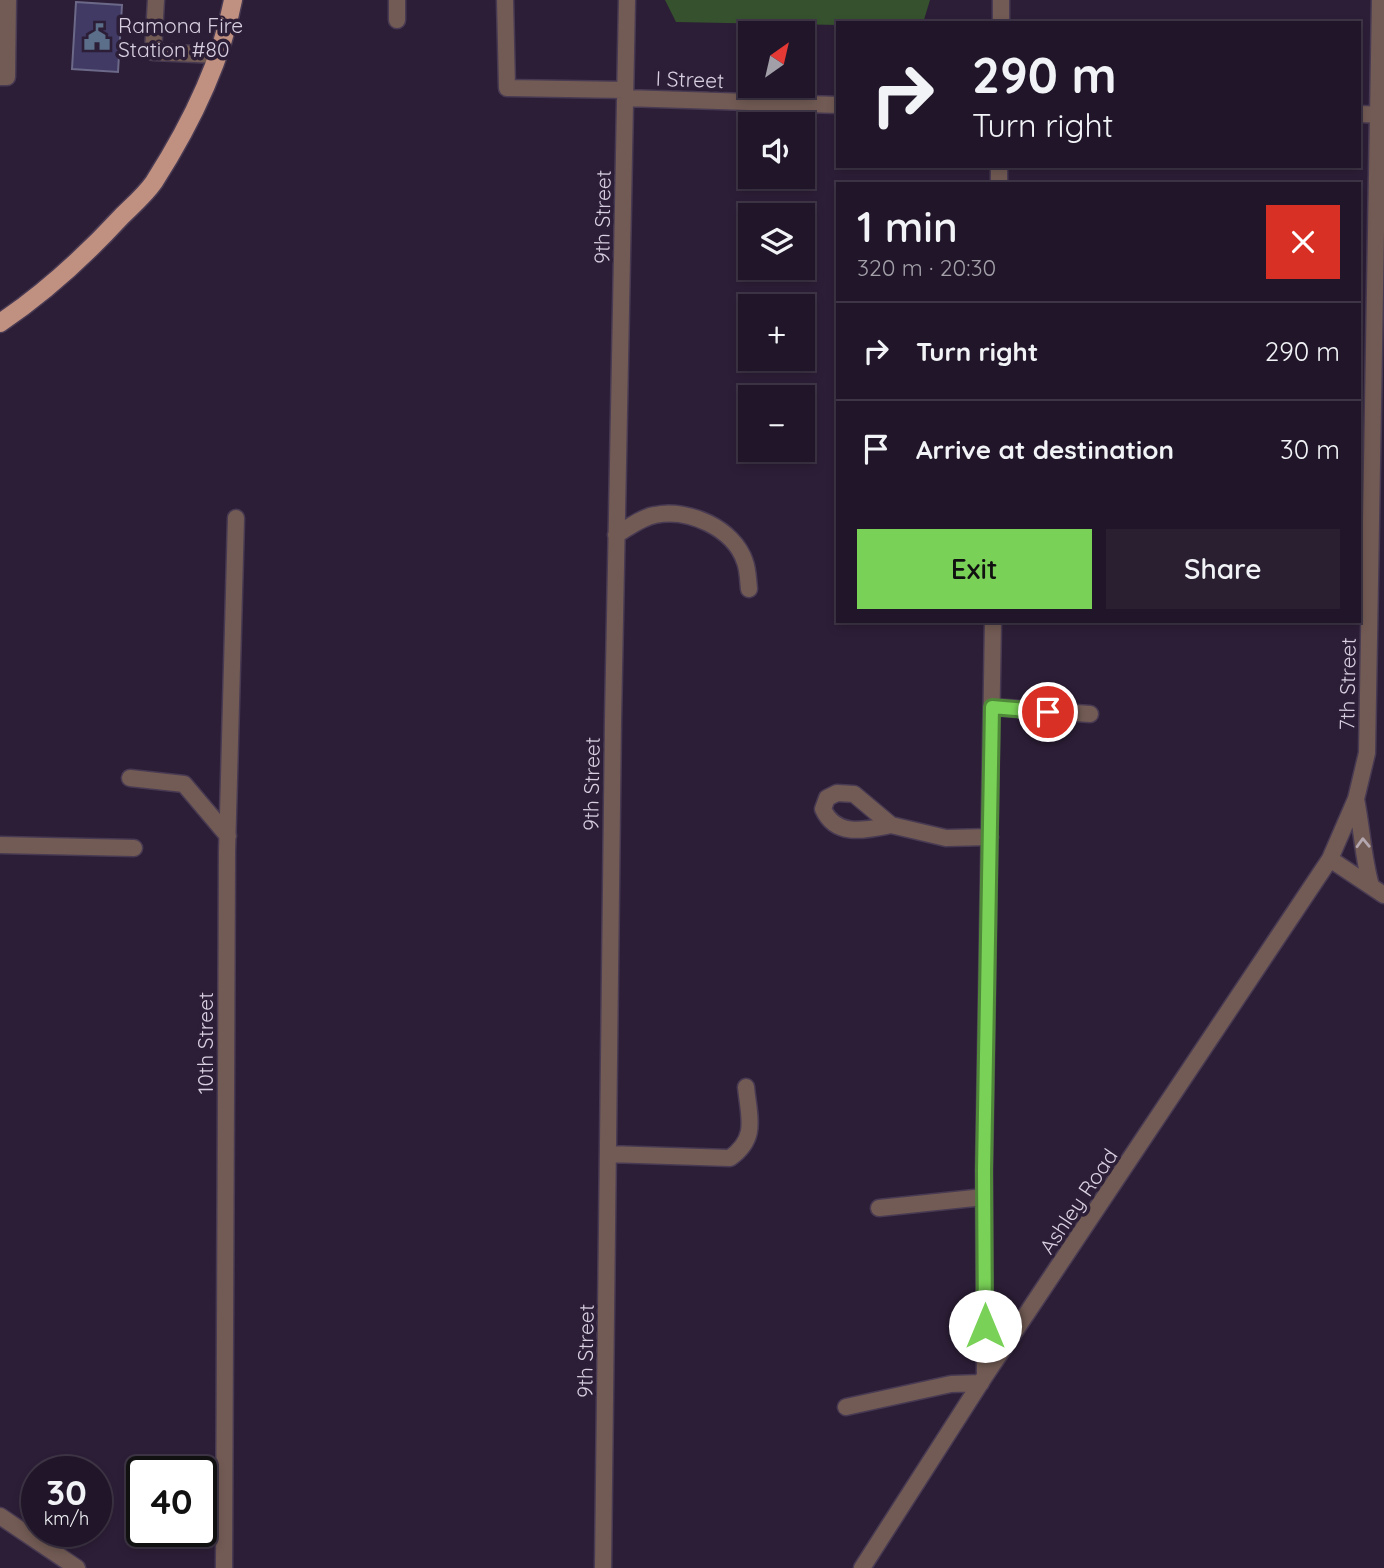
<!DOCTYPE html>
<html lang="en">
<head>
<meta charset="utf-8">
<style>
	:root { --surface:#211629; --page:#291f31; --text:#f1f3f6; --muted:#a29fa8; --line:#3e3546; --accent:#79d157 }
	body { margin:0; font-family:Quicksand,sans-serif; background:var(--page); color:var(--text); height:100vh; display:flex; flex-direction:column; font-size:26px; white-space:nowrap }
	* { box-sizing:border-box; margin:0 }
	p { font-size:23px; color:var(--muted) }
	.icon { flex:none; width:38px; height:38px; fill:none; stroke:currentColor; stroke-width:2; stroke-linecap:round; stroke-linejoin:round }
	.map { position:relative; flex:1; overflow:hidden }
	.details { position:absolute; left:836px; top:182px; width:525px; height:441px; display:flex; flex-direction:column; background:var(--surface); border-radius:0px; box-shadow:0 4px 10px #0003,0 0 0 2px var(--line) }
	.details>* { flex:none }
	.banner { position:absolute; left:836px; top:21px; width:525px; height:147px; border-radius:0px; box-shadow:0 4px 10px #0003,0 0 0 2px var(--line); background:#211629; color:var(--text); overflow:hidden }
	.needle { width:46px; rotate:34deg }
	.tools { position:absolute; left:738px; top:21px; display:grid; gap:14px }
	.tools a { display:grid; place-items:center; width:77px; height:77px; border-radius:0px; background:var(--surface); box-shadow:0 4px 10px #0003,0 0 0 2px var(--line); font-size:35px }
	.speed { position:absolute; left:21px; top:1456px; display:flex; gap:14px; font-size:35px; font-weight:700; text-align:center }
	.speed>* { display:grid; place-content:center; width:91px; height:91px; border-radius:50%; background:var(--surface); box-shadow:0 4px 10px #0003,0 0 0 2px var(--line); line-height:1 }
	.speed small { font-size:18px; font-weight:400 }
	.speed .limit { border:4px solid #111; border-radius:10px; background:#fff; color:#111 }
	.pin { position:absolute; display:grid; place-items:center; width:60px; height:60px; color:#fff; margin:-30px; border:4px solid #fff; border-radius:50%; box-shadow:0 2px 7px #0007 }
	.me { position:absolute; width:77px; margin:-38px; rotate:0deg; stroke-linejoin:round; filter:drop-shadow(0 0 5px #0008) }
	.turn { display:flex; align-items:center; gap:24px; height:147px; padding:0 21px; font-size:32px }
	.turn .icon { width:91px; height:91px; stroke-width:2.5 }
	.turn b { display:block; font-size:49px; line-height:60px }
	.round { display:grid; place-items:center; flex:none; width:74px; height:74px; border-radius:0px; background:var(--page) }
	.overview { display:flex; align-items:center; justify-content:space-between; height:119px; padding:0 21px }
	h1 { font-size:42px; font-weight:600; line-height:52px }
	.button { display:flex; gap:14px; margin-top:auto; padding:14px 21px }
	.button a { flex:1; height:80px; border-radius:0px; background:var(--accent); color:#111; font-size:28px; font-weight:600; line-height:80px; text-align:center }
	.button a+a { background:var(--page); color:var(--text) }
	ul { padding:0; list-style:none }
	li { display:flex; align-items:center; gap:21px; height:98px; padding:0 21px; border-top:2px solid var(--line) }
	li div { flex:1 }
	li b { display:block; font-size:26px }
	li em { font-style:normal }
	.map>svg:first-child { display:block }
	.green { fill:#35512d }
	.building { fill:#403a65; stroke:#6b6888; stroke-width:2 }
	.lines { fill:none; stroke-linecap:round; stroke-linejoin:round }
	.minor-casing { stroke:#483a52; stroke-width:19 }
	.major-casing { stroke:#483a52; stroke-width:21 }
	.minor { stroke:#725b54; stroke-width:16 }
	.major { stroke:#c09081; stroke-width:18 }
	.oneway { stroke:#b4a7b0 }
	.route-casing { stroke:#4f8839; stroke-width:18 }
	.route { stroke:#79d157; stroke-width:12 }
	.labels { text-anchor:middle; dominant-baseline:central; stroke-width:7; stroke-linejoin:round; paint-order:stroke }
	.poi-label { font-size:21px; fill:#d8d0e1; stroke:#2c1e37; text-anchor:start }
	.street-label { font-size:21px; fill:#d8d0e1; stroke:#2c1e37 }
</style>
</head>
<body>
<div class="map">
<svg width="1384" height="1568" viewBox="0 0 1384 1568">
	<rect width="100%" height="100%" fill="#2c1e37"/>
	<!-- green -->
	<path class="green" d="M665 0H930L923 23H838V25L676 22Z"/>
	<!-- building -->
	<path class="building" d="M76 2 122 5 118 72 72 69Z"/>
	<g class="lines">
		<defs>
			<path id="minor" d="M156 0 153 52 217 55
				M505 0 507 88 625 90
				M397 20V0
				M1001 23V0
				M0 77H7L8 0
				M625 98 838 105
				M1360 114 1384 115
				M999 184V166
				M616 535C628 528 642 517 655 515 688 508 734 528 745 562 748 570 748 580 749 589
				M992 707 1090 714
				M130 778 184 784 228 836
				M1356 799C1362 829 1363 858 1371 886
				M891 825C866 830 836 838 823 809L827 798 837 793 854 794 891 825 946 838 990 837
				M0 845 134 848
				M1330 859 1384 895
				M608 1154 730 1158C758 1138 749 1118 746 1087
				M879 1208 984 1197
				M985 1376 984 1171 993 621
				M846 1407 951 1384 981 1383
				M0 1516 77 1568
				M224 1568 227 852 236 518
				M603 1568 613 720 627 0
				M862 1568 985 1376 1330 859 1356 799 1367 753 1380 0"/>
			<path id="major" d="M0 323C46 292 84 257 121 217 132 206 145 195 154 182 189 127 221 63 233 0"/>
		</defs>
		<!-- minor casing -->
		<use href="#minor" class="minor-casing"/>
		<!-- major casing -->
		<use href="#major" class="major-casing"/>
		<!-- minor -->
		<use href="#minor" class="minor"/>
		<!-- major -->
		<use href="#major" class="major"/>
	</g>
	<!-- one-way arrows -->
	<defs><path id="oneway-chevron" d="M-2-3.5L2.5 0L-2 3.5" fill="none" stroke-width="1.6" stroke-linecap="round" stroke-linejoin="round" transform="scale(1.75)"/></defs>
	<use class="oneway" href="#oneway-chevron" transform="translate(1363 843) rotate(-92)"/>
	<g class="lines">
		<defs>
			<path id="route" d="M985 1326 984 1171 992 707 1048 712"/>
		</defs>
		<!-- route casing -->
		<use href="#route" class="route-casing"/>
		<!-- route -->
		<use href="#route" class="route"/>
	</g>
	<!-- icons -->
	<defs>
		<symbol id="civic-bare" viewBox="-9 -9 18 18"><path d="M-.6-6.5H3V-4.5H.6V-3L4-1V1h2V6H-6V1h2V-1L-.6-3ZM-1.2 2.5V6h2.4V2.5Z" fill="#5c6f8a" stroke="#2c1e37" stroke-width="2.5" paint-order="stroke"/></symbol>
	</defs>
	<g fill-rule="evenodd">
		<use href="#civic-bare" x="78" y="18" width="38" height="38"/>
	</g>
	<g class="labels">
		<!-- poi labels -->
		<g class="poi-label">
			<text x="118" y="25">Ramona Fire<tspan x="118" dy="24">Station #80</tspan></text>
		</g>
		<!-- street labels -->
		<g class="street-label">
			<text transform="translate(690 79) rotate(2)">I Street</text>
			<text transform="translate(602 217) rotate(-89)">9th Street</text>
			<text transform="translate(1347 684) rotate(-89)">7th Street</text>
			<text transform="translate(591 784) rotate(-89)">9th Street</text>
			<text transform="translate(205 1043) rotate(-90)">10th Street</text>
			<text transform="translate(1078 1201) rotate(-56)">Ashley Road</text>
			<text transform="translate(585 1351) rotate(-89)">9th Street</text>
		</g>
	</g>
</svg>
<div class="tools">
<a><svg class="needle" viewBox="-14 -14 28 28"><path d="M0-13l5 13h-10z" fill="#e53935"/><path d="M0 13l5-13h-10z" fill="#a29fa8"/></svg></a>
<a><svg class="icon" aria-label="sound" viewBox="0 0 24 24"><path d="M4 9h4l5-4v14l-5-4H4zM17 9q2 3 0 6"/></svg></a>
<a><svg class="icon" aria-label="layers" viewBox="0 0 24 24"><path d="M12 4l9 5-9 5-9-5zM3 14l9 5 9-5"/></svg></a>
<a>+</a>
<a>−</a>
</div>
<div class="speed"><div>30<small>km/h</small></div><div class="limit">40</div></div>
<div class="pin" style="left:1048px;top:712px;background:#d93025"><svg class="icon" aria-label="arrive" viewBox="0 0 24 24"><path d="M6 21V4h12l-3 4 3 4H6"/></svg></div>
<svg class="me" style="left:985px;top:1326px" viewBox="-20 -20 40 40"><circle r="19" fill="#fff"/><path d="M0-13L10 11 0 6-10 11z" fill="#79d157"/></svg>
<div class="banner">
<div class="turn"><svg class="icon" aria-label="right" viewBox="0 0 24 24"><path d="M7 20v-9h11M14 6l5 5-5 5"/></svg><div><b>290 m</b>Turn right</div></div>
</div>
<section class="details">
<div class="overview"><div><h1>1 min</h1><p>320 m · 20:30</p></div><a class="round" style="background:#d93025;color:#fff"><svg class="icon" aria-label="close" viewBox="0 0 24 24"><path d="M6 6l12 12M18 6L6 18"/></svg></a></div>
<ul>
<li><svg class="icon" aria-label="right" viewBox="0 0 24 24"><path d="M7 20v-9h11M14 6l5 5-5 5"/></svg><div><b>Turn right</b></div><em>290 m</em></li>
<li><svg class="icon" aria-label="arrive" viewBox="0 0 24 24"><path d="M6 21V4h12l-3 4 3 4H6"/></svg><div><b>Arrive at destination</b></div><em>30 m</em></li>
</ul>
<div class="button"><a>Exit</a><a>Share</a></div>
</section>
</div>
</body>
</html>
